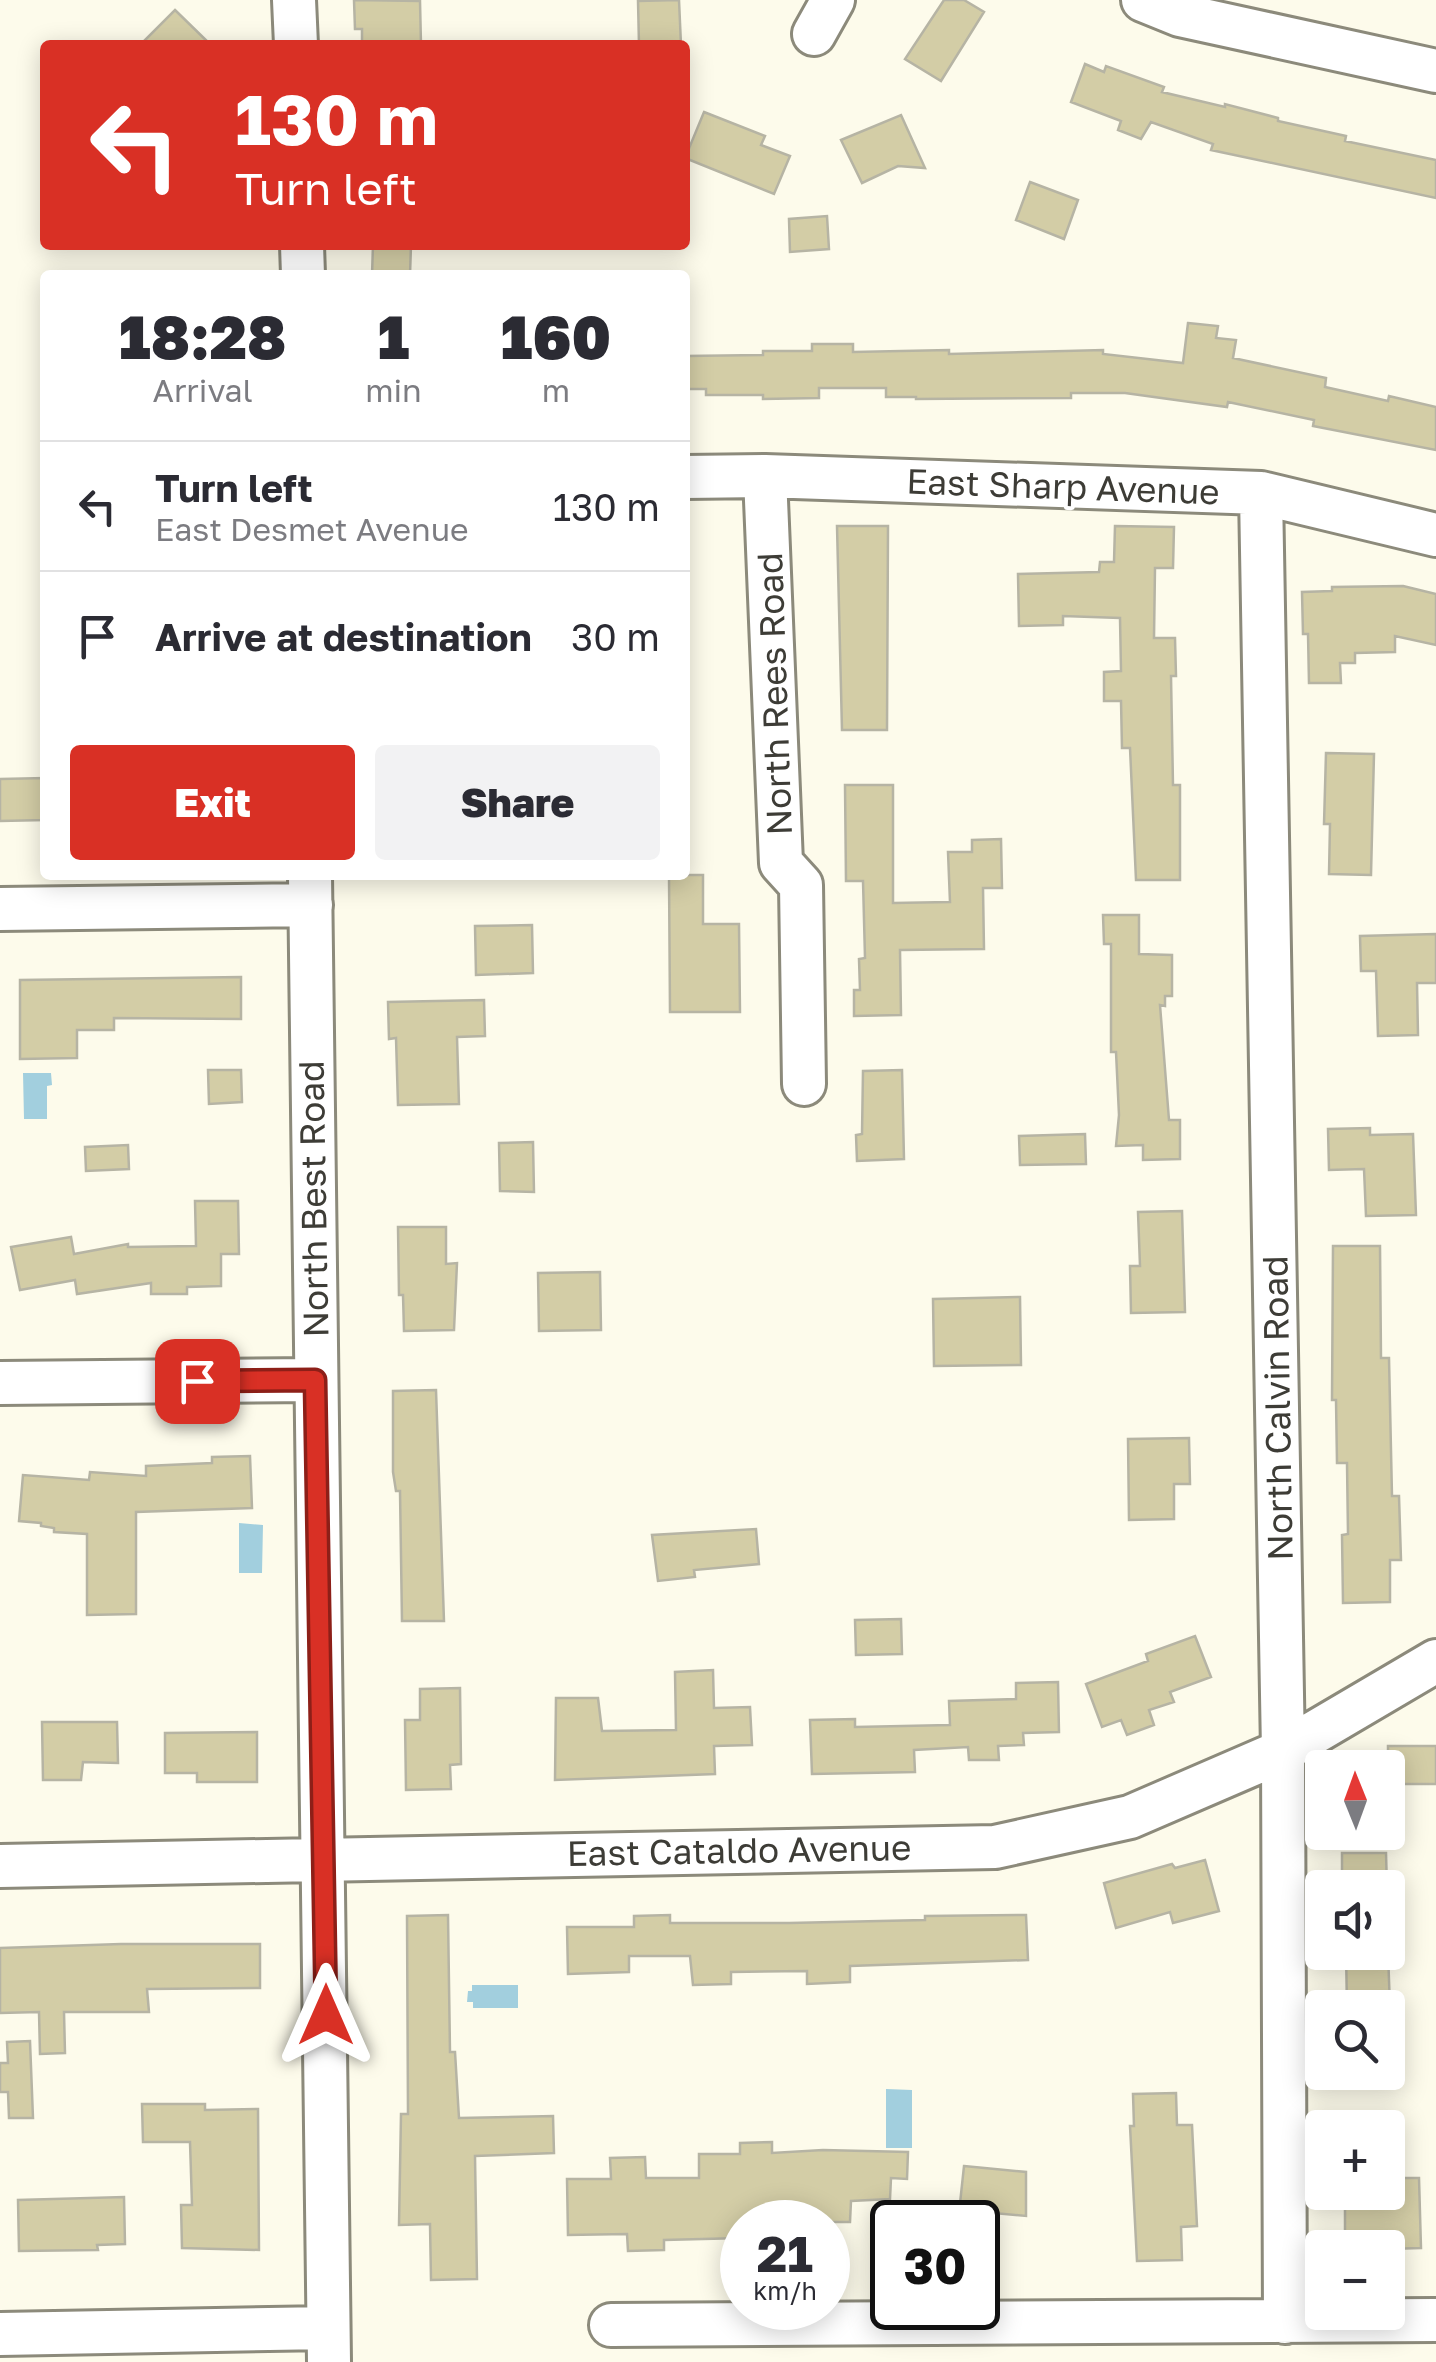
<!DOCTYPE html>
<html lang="en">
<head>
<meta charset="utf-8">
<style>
	:root { --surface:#fff; --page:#f2f2f3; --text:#2b2b33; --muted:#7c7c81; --line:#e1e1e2; --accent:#d93025 }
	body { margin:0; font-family:"Golos Text",sans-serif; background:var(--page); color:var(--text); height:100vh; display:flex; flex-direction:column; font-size:38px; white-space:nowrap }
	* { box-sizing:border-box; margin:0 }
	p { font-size:32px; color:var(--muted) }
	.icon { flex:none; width:55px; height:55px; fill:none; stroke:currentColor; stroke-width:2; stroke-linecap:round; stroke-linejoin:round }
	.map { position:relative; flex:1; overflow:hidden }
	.side { position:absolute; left:40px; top:270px; width:650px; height:610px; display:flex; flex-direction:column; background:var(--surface); border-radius:10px; box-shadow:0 5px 25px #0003 }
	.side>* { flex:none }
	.top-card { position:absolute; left:40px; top:40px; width:650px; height:210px; border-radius:10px; box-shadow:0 5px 25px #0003; background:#d93025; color:#fff; overflow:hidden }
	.needle { width:65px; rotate:359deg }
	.controls { position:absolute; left:1305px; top:1750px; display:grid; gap:20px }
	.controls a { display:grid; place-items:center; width:100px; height:100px; border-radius:10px; background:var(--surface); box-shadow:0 5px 25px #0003; font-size:50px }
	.speed { position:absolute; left:720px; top:2200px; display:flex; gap:20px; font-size:50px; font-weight:700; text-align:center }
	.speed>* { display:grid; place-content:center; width:130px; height:130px; border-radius:50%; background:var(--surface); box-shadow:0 5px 25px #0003; line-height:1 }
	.speed small { font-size:25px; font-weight:400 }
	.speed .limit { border:5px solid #111; border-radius:15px; background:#fff; color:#111 }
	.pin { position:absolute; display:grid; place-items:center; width:85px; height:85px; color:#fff; margin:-42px; border-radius:20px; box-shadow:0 5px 15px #0006 }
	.me { position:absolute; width:110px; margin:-55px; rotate:0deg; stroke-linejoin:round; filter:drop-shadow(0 0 8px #0008) }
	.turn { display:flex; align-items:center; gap:35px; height:210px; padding:0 30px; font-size:45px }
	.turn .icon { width:130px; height:130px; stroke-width:2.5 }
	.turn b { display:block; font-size:70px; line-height:85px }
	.eta { display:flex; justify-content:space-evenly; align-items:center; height:170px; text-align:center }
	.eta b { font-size:60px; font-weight:800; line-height:70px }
	.button { display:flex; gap:20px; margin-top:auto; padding:20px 30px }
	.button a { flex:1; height:115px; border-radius:10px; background:var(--accent); color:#fff; font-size:40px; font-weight:800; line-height:115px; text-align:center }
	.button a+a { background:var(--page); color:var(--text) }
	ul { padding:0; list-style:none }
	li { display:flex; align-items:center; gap:30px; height:130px; padding:0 30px; border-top:2px solid var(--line) }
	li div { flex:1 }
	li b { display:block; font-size:38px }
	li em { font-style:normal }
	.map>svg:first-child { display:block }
	.water { fill:#a2cfde }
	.building { fill:#d3cda6; stroke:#b6b4a4; stroke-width:2.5 }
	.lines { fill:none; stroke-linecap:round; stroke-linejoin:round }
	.minor-casing { stroke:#8c8a7b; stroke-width:48 }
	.minor { stroke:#fff; stroke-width:42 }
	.route-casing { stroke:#8d1f18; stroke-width:25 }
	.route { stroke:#d93025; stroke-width:18 }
	.labels { text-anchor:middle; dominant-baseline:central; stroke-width:8; stroke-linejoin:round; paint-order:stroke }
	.street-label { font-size:35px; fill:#3d3c36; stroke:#fff }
</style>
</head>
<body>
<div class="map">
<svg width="1436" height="2362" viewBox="0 0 1436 2362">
	<rect width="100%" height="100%" fill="#fdfbeb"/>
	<!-- water -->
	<path class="water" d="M23 1073H51L52 1085 47 1086V1119H24Z
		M239 1523 263 1525 262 1573H239Z
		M472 1985H518V2008H473V2002H467L468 1991H472Z
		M886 2089 912 2090V2148H886Z"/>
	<!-- building -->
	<path class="building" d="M354 0 420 1 421 45H362V29H355Z
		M679 0 681 45H639L638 1Z
		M944 0H964L984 12 941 81 905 59Z
		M175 10 211 45H140Z
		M1085 64 1104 72 1106 66 1164 87 1162 92 1225 107V104L1278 118V121L1346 136 1345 141 1436 160V198L1211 150 1213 144 1151 122 1141 139 1118 130 1121 121 1071 102Z
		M704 112 765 136 761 145 790 156 774 194 685 158Z
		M901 115 925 168 898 166 862 183 841 140Z
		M1030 182 1078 200 1064 239 1016 220Z
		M827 216 829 249 790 252 789 219Z
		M373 245H411L410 275H372Z
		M1188 323 1218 326 1216 338 1236 340 1233 358 1326 378 1325 387 1388 401 1389 396 1436 407V450L1313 426 1314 420 1228 402 1227 407 1125 393H1071V398L916 399V397H886V388H819V398L763 399V395H706V389H685V356L763 355V351H812V344H853V352L949 350V354L1103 350V354L1183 363Z
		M837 526H888L887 730H842Z
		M1115 526 1174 527 1173 568H1155L1154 638H1175L1176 676H1171L1173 785H1180V880H1136L1130 748H1122L1121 701H1104V672L1121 671 1120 618 1063 616V625L1019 626 1018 574 1099 572 1100 562H1114Z
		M1403 586 1436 594V645L1395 636V652L1355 653V663H1340L1341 683H1309L1308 634H1303L1302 592 1332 591V587Z
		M1326 753 1374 754 1371 875 1329 874 1330 824H1324Z
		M45 778V820L0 821V779Z
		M845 785H893V903L950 902 948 852H972V840L1001 839 1002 888H983L984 949 900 950 901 1015 854 1016V990H860L859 959 865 958 863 881H846Z
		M669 875H703V924H739L740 1012H670Z
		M1103 915H1139V954L1172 955V996H1165V1006L1160 1005 1169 1120H1180V1159L1143 1160V1145L1116 1146 1119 1115 1116 1052H1111V944H1104Z
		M532 925 533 973 476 975 475 926Z
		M1436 934V983H1417L1418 1035 1378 1036 1376 971H1361L1360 936Z
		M241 977V1019L114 1018V1030H77V1058L20 1059V980Z
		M484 1000 485 1036 457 1037 459 1104 398 1105 396 1038 389 1039 388 1002Z
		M208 1070H241L242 1102 209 1104Z
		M902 1070 904 1159 857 1161 856 1135 862 1134 863 1071Z
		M1370 1128V1135L1413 1134 1416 1215 1366 1216 1364 1169 1329 1170 1328 1129Z
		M1085 1134 1086 1164 1020 1165 1019 1136Z
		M533 1142 534 1192 500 1191 499 1143Z
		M128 1145 129 1169 86 1171 85 1147Z
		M195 1201H238L239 1254H221V1286L187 1287V1294H151V1283L77 1294 75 1280 20 1290 11 1247 71 1237 74 1254 128 1244V1247L196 1246Z
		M1182 1211 1185 1312 1131 1313 1130 1266H1140L1138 1212Z
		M398 1227H446V1264L457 1263 454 1330 404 1331 403 1295H399Z
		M1333 1246H1380L1381 1358H1389L1392 1496H1399L1401 1560H1390V1602L1343 1603 1342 1535 1348 1534 1347 1463H1337L1336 1400H1332Z
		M600 1272 601 1330 539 1331 538 1273Z
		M1020 1297 1021 1365 934 1366 933 1299Z
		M436 1390 444 1621H402L400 1491H396L393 1472V1391Z
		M1189 1438 1190 1484H1174V1519L1129 1520 1128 1439Z
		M250 1456 252 1508 136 1512V1614L87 1615V1534L54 1532V1528L41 1526V1523L19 1521 23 1475 89 1480 90 1472 146 1476V1466L212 1463V1457Z
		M756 1529 759 1564 694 1570 695 1577 658 1581 652 1535Z
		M901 1619 902 1654 856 1655 855 1620Z
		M1195 1636 1211 1677 1170 1692 1174 1702 1149 1710 1154 1725 1127 1735 1121 1720 1102 1727 1086 1684 1148 1661 1146 1654Z
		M713 1670 714 1708 750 1707 752 1745 714 1746 715 1774 555 1780 556 1698H598L602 1731 676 1730 675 1672Z
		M1058 1682 1059 1732 1023 1733 1024 1745 998 1746 999 1760H969L968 1747 914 1750 915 1772 812 1774 810 1720 855 1719V1727L950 1725 949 1701 1016 1699V1683Z
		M460 1688 461 1764 450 1765 451 1789 406 1790 405 1720H420V1689Z
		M42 1722H117L118 1763 83 1762 81 1780H43Z
		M257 1732V1782H197V1773H165V1733Z
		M1388 1746H1436V1784H1388Z
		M1342 1853H1386L1387 1888H1342Z
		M1205 1860 1219 1911 1173 1923 1170 1912 1116 1928 1104 1883 1172 1864 1175 1868Z
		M448 1915 450 2052H455L459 2118 553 2116 554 2153 475 2156 477 2279 431 2280 430 2224 399 2225 401 2114H408L407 1916Z
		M670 1915V1923H789L925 1920V1916L1026 1915 1028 1960 850 1966V1982L807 1984V1971L731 1972V1984L693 1985 690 1956H629V1972L568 1974 567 1927H634V1916Z
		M121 1944H260V1988L147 1989 149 2012H64L65 2053 40 2054 39 2012 0 2013V1948Z
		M1346 1952H1388L1390 2008H1347Z
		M30 2041 33 2118H9L8 2092H0V2063H8L7 2042Z
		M1176 2093 1177 2125H1192L1197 2226 1181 2227 1182 2260 1137 2261 1130 2126H1134L1133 2094Z
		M142 2104H205V2110L258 2109 259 2250 182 2248 181 2205H192L190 2142H143Z
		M772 2142V2153L823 2150 908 2152 907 2179 891 2178 890 2199 851 2201 850 2222H744L742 2238 664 2240V2250L628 2251 627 2234 568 2235 567 2179H611L610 2158 645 2157 646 2178H699V2154H740V2143Z
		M964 2166 1026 2172V2216L994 2213V2216H984L983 2222H958Z
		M1401 2178H1419L1421 2248 1388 2249 1385 2232H1345V2192H1388V2181Z
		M124 2197 125 2244 97 2245 98 2250 19 2251 18 2200Z"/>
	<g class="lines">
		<defs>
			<path id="minor" d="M294 0 296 45
				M1143 0 1180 15 1436 71
				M814 34 833 0
				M302 245 303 275
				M765 476 781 863 801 885 804 1084
				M685 477 765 476 1261 493 1436 535
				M1261 493 1283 1751 1285 2322
				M310 875 329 2362
				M0 909 311 905
				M0 1383 315 1380
				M0 1866 995 1847 1130 1817 1283 1751 1436 1661
				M611 2325 1436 2320
				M0 2334 328 2328"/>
		</defs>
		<!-- minor casing -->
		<use href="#minor" class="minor-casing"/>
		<!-- minor -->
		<use href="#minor" class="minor"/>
	</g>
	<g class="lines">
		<defs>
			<path id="route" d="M197 1381 315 1380 326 2015"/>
		</defs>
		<!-- route casing -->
		<use href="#route" class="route-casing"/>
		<!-- route -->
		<use href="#route" class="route"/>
	</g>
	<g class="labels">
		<!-- street labels -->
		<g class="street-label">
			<text transform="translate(1063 486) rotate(2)">East Sharp Avenue</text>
			<text transform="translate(774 694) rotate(-92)">North Rees Road</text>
			<text transform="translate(313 1199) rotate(-91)">North Best Road</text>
			<text transform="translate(1277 1408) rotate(-91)">North Calvin Road</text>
			<text transform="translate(739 1850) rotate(-1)">East Cataldo Avenue</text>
		</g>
	</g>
</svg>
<div class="controls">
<a><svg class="needle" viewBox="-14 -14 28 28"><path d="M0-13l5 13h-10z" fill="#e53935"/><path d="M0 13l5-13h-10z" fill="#7c7c81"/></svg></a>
<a><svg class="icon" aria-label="sound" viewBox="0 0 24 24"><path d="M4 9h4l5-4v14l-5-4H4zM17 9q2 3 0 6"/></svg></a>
<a><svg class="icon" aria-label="search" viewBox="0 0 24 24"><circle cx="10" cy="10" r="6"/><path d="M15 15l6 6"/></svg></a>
<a>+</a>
<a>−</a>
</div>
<div class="speed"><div>21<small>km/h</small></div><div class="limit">30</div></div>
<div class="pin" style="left:197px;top:1381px;background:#d93025"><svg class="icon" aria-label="arrive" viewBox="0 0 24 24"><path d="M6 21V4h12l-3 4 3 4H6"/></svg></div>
<svg class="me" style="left:326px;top:2015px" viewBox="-20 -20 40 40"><path d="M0-17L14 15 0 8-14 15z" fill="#d93025" stroke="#fff" stroke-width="4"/></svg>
<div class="top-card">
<div class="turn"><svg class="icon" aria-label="left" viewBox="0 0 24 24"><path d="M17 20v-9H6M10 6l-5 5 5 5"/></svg><div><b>130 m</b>Turn left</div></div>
</div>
<section class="side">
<div class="eta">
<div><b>18:28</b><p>Arrival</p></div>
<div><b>1</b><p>min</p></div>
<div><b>160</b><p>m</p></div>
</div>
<ul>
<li><svg class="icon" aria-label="left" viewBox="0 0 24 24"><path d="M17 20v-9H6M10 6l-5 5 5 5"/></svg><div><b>Turn left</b><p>East Desmet Avenue</p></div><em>130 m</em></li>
<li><svg class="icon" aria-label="arrive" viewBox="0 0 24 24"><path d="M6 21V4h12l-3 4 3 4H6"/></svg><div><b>Arrive at destination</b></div><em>30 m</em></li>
</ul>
<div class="button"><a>Exit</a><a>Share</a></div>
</section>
</div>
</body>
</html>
